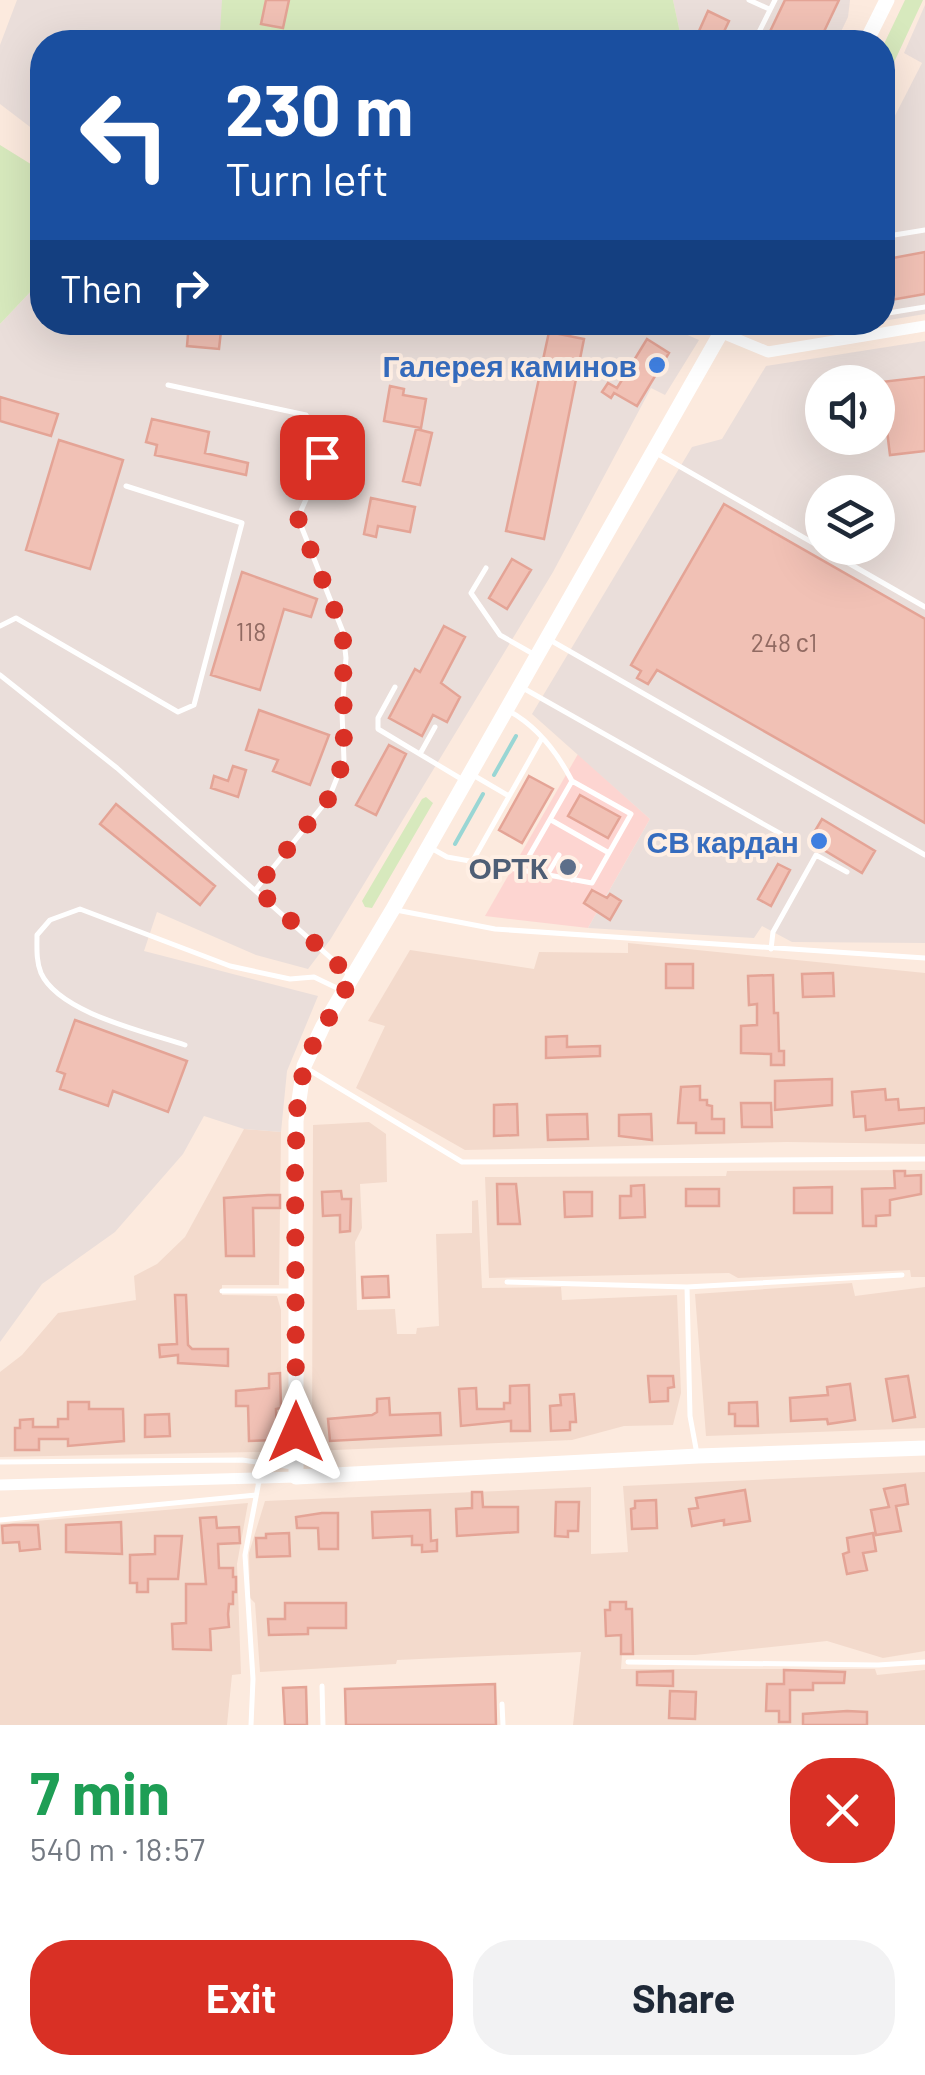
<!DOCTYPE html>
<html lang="en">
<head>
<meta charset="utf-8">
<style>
	:root { --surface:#fff; --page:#f2f2f3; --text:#1f2937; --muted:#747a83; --accent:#d93025 }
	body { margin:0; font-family:Barlow,sans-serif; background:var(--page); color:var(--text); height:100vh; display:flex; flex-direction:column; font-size:38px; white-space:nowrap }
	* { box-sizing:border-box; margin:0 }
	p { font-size:32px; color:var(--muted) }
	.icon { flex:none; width:55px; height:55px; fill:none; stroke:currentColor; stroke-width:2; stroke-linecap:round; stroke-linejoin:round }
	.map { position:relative; height:1725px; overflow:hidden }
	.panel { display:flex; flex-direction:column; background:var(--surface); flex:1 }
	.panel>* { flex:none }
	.guide { position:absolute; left:30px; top:30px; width:865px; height:305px; border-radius:40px; box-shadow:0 10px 40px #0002; background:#1a4fa0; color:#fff; overflow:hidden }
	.controls { position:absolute; left:805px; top:365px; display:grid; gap:20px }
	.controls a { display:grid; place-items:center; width:90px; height:90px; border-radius:50%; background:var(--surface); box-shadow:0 10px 40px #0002; font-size:50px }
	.pin { position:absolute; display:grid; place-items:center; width:85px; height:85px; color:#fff; margin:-42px; border-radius:20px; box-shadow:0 5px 15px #0006 }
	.me { position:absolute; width:110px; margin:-55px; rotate:0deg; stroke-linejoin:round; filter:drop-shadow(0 0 8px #0008) }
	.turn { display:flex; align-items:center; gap:35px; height:210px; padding:0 30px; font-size:45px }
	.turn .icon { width:130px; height:130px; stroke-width:2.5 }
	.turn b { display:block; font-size:70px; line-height:85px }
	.then { display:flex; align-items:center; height:95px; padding:0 30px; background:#0003; gap:20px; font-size:38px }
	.round { display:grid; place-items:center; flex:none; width:105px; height:105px; border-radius:40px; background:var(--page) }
	.head { display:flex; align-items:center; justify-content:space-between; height:170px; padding:0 30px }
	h1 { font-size:60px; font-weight:700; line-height:75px; color:#1e9e55 }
	.button { display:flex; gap:20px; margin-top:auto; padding:20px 30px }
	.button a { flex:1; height:115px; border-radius:40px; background:var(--accent); color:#fff; font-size:40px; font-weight:700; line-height:115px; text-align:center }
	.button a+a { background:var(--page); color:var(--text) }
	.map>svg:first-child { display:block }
	.residential { fill:#f3dacc }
	.commercial { fill:#fdd5d1 }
	.industrial { fill:#eadeda; fill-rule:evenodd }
	.green { fill:#d7e9bd }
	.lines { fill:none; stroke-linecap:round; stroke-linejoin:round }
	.stream { stroke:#99d6d4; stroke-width:4 }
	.building { fill:#f1c1b5; stroke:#e4a496; stroke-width:2.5 }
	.lane { stroke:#fff; stroke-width:5 }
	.street { stroke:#fff; stroke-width:11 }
	.secondary { stroke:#fff; stroke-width:15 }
	.route { stroke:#d93025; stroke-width:18; stroke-dasharray:0 32.4 }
	.shop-dot { fill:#3f7fe0; stroke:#ffefe4; stroke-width:4 }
	.service-dot { fill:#5c6f8a; stroke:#ffefe4; stroke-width:4 }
	.labels { text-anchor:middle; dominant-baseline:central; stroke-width:8; stroke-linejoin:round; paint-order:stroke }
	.number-label { font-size:25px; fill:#916a62 }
	.shop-label { font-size:30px; font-weight:bold; fill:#366cbe; stroke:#ffefe4; text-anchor:end }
	.service-label { font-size:30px; font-weight:bold; fill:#4e5e75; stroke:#ffefe4; text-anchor:end }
</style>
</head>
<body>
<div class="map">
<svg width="925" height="1725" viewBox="0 0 925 1725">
	<rect width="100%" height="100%" fill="#fceade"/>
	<!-- residential -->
	<path class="residential" d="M628 943 925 973V1144L787 1142 465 1150 356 1088 385 1026 368 1021 410 950 534 969 539 952 628 953Z
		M369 1122 386 1134 387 1182 360 1184 362 1228 355 1242 357 1310 395 1309 397 1334H416L417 1328 439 1326 436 1234 472 1233V1201L478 1200 482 1288 561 1287 562 1300 677 1295 681 1393 673 1425 624 1426 572 1440 312 1451 313 1125Z
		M244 1129 281 1132 279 1285H222V1295L277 1296 281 1310V1417L277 1446 262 1452 0 1457V1372L22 1355 58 1313 136 1300 134 1276 157 1264 185 1237Z
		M925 1170V1277H911L910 1270 738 1278 729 1273 489 1278 485 1177 726 1176 727 1171Z
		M852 1283 855 1296 925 1287V1428L706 1436 695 1294Z
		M925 1472V1651L883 1658 827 1641 695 1655H622L621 1669H875L877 1675 925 1670V1725H573L581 1652 397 1660 396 1664 260 1672 255 1603 250 1598 249 1553 265 1501 591 1487V1554L628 1552 623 1486Z
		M248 1503 237 1564 241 1674 232 1675 227 1725H0V1524Z"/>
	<!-- commercial -->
	<path class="commercial" d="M578 754 650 819 588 928 485 916Z"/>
	<!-- industrial -->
	<path class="industrial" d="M17 0H314L290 42H42V136L0 104V45Z
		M673 0H850L848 17 836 42H682Z
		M925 5V314L883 321 882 141 922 63 904 53Z
		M42 286V322H629L647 334 658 322 699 340 665 395 651 388 553 572 330 940 308 969 256 955 157 912 144 951 318 996 287 1071 281 1132 244 1129 204 1116 183 1154 115 1232 42 1284 0 1342V324L35 287Z
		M925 341V943L792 942 762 926 754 938 588 928 650 819 532 714 692 447 722 439 766 366ZM822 382H878V438H822ZM822 492H878V548H822Z"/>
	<!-- green -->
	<path class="green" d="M222 0H673L682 42H209L220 32Z
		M905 0H923L883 86V46Z
		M0 145 42 171V286L35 287 0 324Z
		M426 797 433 803 372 908 365 907 362 901 422 799Z"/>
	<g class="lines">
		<!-- stream -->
		<path class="stream" d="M494 775 516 736
			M455 844 483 794"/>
	</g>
	<!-- building -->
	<path class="building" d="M266 0H289L283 28 261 24Z
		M785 0H839L819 42H765Z
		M708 11 729 21 719 42 695 40Z
		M925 252V294L885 301 882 260Z
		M189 322H222L219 349 187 346Z
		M549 332 584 339 544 539 506 531Z
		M647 339 669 353 637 406 614 393 611 398 602 392 608 383 617 388Z
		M925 377V451L890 455 881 382Z
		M390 386 404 389 403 395 426 399 421 428 384 421Z
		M0 397 58 414 51 436 0 421Z
		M152 419 209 432 205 453 248 463 246 475 155 455 157 445 146 442Z
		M416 429 432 433 420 485 403 481Z
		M59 440 123 460 90 569 26 550Z
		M371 498 415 507 410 532 378 526 376 537 364 534Z
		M724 504 925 619V823L657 670 648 684 637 678 641 671 631 665Z
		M512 559 531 570 507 609 489 598Z
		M242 572 317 599 311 617 284 609 260 690 211 675Z
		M444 626 465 637 441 683 460 697 447 722 433 715 422 736 389 718 415 669 420 672Z
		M259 710 329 735 310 785 273 771 278 760 246 750Z
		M389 745 406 754 376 815 356 805Z
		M233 766 246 770 238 797 211 788 214 776 228 781Z
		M529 776 553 789 522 843 499 830Z
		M580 795 620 817 608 838 568 816Z
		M116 804 215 886 200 905 100 824Z
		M822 819 875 851 862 873 809 841Z
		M778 864 790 870 771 906 758 899Z
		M592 890 607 898 610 894 621 901 610 920 584 903Z
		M666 964H693V988H666Z
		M833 973 834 996 803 997 802 974Z
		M773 975 774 1013H778L779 1051H784V1065H771V1054L741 1053V1026L757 1025V1004L749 1005 748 976Z
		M75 1020 187 1061 168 1112 113 1091 108 1106 60 1089 65 1074 57 1071Z
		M567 1036V1047L600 1046V1056L546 1058V1037Z
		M832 1079V1105L775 1110V1081Z
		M700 1086V1100H707V1105L712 1106V1119H724V1133H696V1123H678L681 1087Z
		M885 1089 886 1100 898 1099 899 1110 925 1108V1123L866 1130 865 1116 854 1117 852 1092Z
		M741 1103H771L772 1127H742Z
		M517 1104 518 1135 494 1136V1105Z
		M587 1114 588 1139 548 1140 547 1115Z
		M651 1114 652 1140 619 1136V1115Z
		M894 1171H905V1176L921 1175V1194L890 1200V1215L876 1216V1226H863L862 1189 895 1188Z
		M497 1184H516L520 1224H498Z
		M644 1185 645 1217 620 1218V1196H631V1186Z
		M832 1187V1213H794V1188Z
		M686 1189H719V1206H686Z
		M341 1191 342 1199H351L350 1231 340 1232V1215L323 1216 322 1192Z
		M564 1192H592V1216L565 1217Z
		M268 1195H280V1208H253L254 1256H226L224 1198Z
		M388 1276 389 1297 363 1298 362 1277Z
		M175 1295H186L188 1345 192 1349H228V1366L178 1363V1355L160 1357 159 1345 177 1344Z
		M280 1373 281 1408 276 1409 277 1440 249 1441 248 1406H236V1391L269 1388V1374Z
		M648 1376H673L674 1387 668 1388V1401L650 1402Z
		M908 1376 915 1417 893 1421 886 1379Z
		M850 1384 855 1420 828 1424 827 1419 791 1421 790 1398 828 1395 827 1387Z
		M529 1385 530 1431H511V1421L461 1426 459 1389 476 1388 477 1409H504V1403H510V1386Z
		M574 1394 576 1422H570V1430L551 1431 550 1406 561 1405 560 1395Z
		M389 1398 390 1415 440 1413 441 1435 330 1441 328 1419 372 1415 377 1412V1399Z
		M68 1402H89V1409H123L124 1441 68 1446V1439H39V1450H15V1428H20V1420L33 1419V1427H58V1419H68Z
		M757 1402 758 1426H735V1414H729V1403Z
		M169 1414 170 1436 145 1437V1415Z
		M905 1485 908 1504 896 1506 901 1531 876 1535 871 1510 889 1507 884 1489Z
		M745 1490 750 1521 724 1525V1520L692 1526 689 1509 698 1508 696 1498Z
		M472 1492H482L483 1507H518V1532L457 1536 456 1509 472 1508Z
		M656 1500 657 1528 632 1529 631 1509 635 1508V1501Z
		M556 1502H579L578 1531H568V1537L555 1536Z
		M430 1510 431 1541 437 1540V1551L422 1552V1545H412V1536L373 1538 372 1512Z
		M322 1513H338V1549H319L318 1528H297L296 1517Z
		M216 1517 217 1528 239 1527 240 1543 218 1544 219 1568H233V1577H236V1592H233V1604H229L228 1614 229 1627 210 1629 211 1650 173 1649 172 1624 186 1623V1584H206L200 1518Z
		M121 1522 122 1554 66 1552V1525Z
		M13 1525H38L40 1549 20 1551 19 1542 3 1543 2 1526Z
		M289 1533 290 1556 257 1557 256 1538H266V1534Z
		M873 1533 876 1551 863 1553 867 1570 847 1574 843 1554 849 1552 847 1538Z
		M155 1536H182L178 1579H148V1592H137V1583H130V1555L155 1554Z
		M610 1602H626V1609H632L633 1654H621V1635L606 1636 605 1610H610Z
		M285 1603H346V1628H308V1634L269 1635 268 1619H285Z
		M784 1670 845 1672 844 1683H813V1690H790V1722H779V1711H766L767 1684H784Z
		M673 1671V1686L637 1685V1672Z
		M495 1684 496 1725H346L345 1689Z
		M306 1687 307 1725H285L283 1688Z
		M670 1691 696 1692 695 1719 669 1718Z
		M847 1711 867 1712V1725H803V1714Z"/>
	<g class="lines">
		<!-- lane -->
		<path class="lane" d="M749 0 769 9
			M754 42 775 0
			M882 237 925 230
			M882 314 925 307
			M168 385 306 415C334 453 314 478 298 518L343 632 346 658 342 713 344 760 329 798 256 889
			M658 454 925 607
			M486 568 471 593 500 635 535 655
			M0 626 16 618 178 712 194 705 242 523 126 486
			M550 640 925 855
			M0 675 117 768 350 975
			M395 687 378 718V729L463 780
			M523 688 781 834
			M420 754 435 727
			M473 775 509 796
			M551 820 609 853
			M431 848 447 857 521 870 572 781C557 752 538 727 509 711
			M472 862 542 738
			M521 870 592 883 631 814 572 781
			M547 875 559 855
			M572 880 580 866
			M396 910 495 929 925 958
			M771 949 773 932 816 855 847 872
			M185 1045C146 1032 59 1013 41 973 36 961 37 948 37 935L50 920 80 909 230 966 290 979 314 977 341 990
			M306 1068 462 1162 925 1159
			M507 1282 687 1287 902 1275
			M687 1287 690 1416 697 1454
			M222 1291H292
			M0 1462 242 1460 293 1467
			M0 1520 256 1495
			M628 1662 878 1665 925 1662
			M322 1686 323 1725
			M502 1704 503 1725
			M251 1725 253 1679 245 1555 259 1481"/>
		<!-- street -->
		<path class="street" d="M722 333 768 352 925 326
			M0 1485 296 1477"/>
		<!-- secondary -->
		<path class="secondary" d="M866 42 887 0
			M727 322 393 909 323 1026 304 1066 296 1121V1477L698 1456 925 1448"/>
	</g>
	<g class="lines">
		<!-- route -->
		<path class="route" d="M296 1432 295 1167 298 1090 312 1047 352 978 256 888 329 798 344 760 343 632 298 518 322 457"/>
	</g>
	<!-- markers -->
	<g class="shop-dot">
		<circle cx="657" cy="365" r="10"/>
		<circle cx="819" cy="841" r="10"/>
	</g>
	<circle class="service-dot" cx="568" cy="867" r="10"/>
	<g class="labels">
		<!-- number labels -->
		<g class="number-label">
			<text x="251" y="631">118</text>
			<text x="784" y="642">248 с1</text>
		</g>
		<!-- shop labels -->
		<g class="shop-label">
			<text x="637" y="365">Галерея каминов</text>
			<text x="799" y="841">СВ кардан</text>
		</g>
		<!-- service labels -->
		<g class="service-label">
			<text x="548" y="867">ОРТК</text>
		</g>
	</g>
</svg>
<div class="controls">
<a><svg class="icon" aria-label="sound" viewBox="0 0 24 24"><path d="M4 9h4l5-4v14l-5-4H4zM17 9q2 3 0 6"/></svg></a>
<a><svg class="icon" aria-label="layers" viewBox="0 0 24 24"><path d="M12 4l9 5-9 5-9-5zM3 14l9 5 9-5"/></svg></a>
</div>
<div class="pin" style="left:322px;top:457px;background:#d93025"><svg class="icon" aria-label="arrive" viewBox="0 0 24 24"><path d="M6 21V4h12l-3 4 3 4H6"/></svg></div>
<svg class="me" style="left:296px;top:1432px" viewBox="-20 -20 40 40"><path d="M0-17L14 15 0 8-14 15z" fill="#d93025" stroke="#fff" stroke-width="4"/></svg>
<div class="guide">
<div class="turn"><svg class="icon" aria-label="left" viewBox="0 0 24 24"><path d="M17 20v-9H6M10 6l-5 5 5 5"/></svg><div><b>230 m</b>Turn left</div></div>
<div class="then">Then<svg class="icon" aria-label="right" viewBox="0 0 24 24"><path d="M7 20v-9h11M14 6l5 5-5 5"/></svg></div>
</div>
</div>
<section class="panel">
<div class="head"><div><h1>7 min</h1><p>540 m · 18:57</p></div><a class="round" style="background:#d93025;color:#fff"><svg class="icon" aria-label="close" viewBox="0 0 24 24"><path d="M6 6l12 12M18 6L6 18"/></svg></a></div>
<div class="button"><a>Exit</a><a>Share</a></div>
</section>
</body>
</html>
